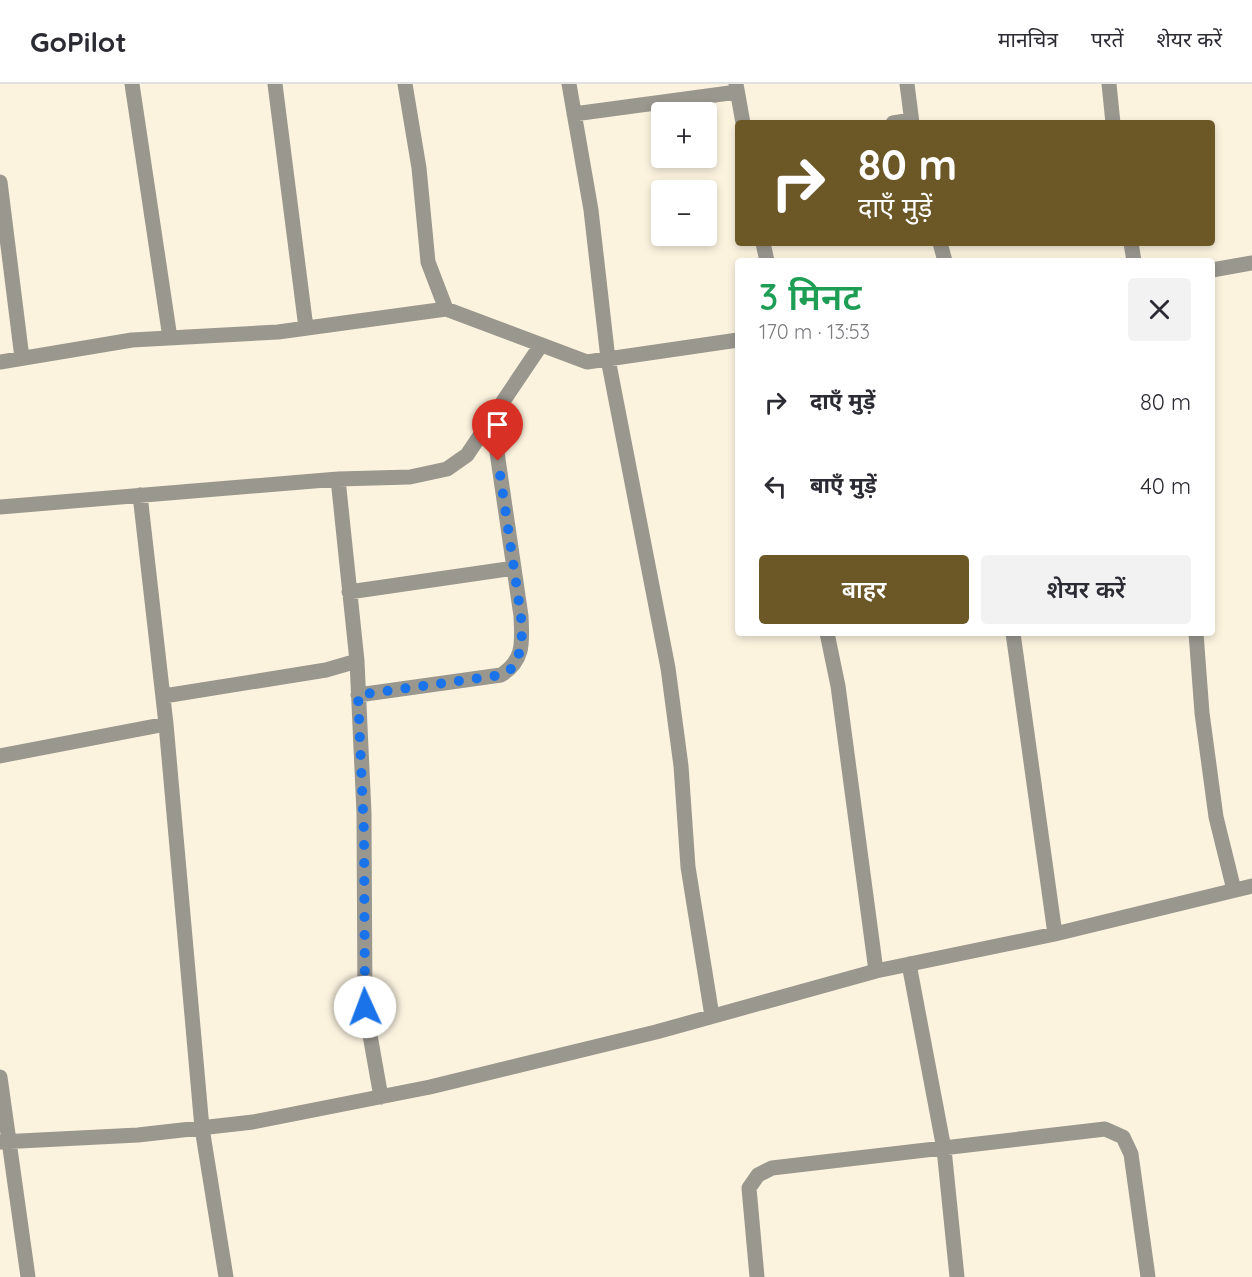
<!DOCTYPE html>
<html lang="hi">
<head>
<meta charset="utf-8">
<style>
	:root { --surface:#fff; --page:#f2f2f3; --text:#2b2b33; --muted:#7c7c81; --line:#e1e1e2; --accent:#6c5726 }
	body { margin:0; font-family:Quicksand,"Noto Sans Devanagari",sans-serif; background:var(--page); color:var(--text); height:100vh; display:flex; flex-direction:column; font-size:22px; white-space:nowrap }
	* { box-sizing:border-box; margin:0 }
	p { font-size:20px; color:var(--muted) }
	.icon { flex:none; width:33px; height:33px; fill:none; stroke:currentColor; stroke-width:2; stroke-linecap:round; stroke-linejoin:round }
	.map { position:relative; flex:1; overflow:hidden }
	.sheet { position:absolute; left:735px; top:174px; width:480px; height:378px; display:flex; flex-direction:column; background:var(--surface); border-radius:6px; box-shadow:0 3px 9px #0003 }
	.sheet>* { flex:none }
	.hud { position:absolute; left:735px; top:36px; width:480px; height:126px; border-radius:6px; box-shadow:0 3px 9px #0003; background:#6c5726; color:#fff; overflow:hidden }
	.controls { position:absolute; left:651px; top:18px; display:grid; gap:12px }
	.controls a { display:grid; place-items:center; width:66px; height:66px; border-radius:6px; background:var(--surface); box-shadow:0 3px 9px #0003; font-size:30px }
	.pin { position:absolute; display:grid; place-items:center; width:51px; height:51px; color:#fff; margin:-62px -26px; border-radius:50% 50% 50% 0; rotate:-45deg; box-shadow:0 0 6px #0007 }
	.pin .icon { rotate:45deg }
	.me { position:absolute; width:66px; margin:-33px; rotate:358deg; stroke-linejoin:round; filter:drop-shadow(0 0 4px #0008) }
	.turn { display:flex; align-items:center; gap:21px; height:126px; padding:0 24px; font-size:27px }
	.turn .icon { width:78px; height:78px; stroke-width:2.5 }
	.turn b { display:block; font-size:42px; line-height:51px }
	.round { display:grid; place-items:center; flex:none; width:63px; height:63px; border-radius:6px; background:var(--page) }
	.overview { display:flex; align-items:center; justify-content:space-between; height:102px; padding:0 24px }
	h1 { font-size:36px; font-weight:600; line-height:45px; color:#1e9e55 }
	.action { display:flex; gap:12px; margin-top:auto; padding:12px 24px }
	.action a { flex:1; height:69px; border-radius:6px; background:var(--accent); color:#fff; font-size:24px; font-weight:600; line-height:69px; text-align:center }
	.action a+a { background:var(--page); color:var(--text) }
	ul { padding:0; list-style:none }
	li { display:flex; align-items:center; gap:18px; height:84px; padding:0 24px }
	li div { flex:1 }
	li b { display:block; font-size:22px }
	li em { font-style:normal }
	header { display:flex; align-items:center; gap:36px; box-sizing:border-box; height:84px; padding:0 30px; background:var(--surface); border-bottom:2px solid var(--line) }
	header strong { font-size:28px }
	nav { display:flex; gap:33px; margin-inline-start:auto; font-size:21px }
	.map>svg:first-child { display:block }
	.lines { fill:none; stroke-linecap:round; stroke-linejoin:round }
	.minor { stroke:#9a978f; stroke-width:15 }
	.route { stroke:#1a73e8; stroke-width:10; stroke-dasharray:0 18 }
</style>
</head>
<body>
<header>
<strong>GoPilot</strong>
<nav><a>मानचित्र</a><a>परतें</a><a>शेयर करें</a></nav>
</header>
<div class="map">
<svg width="1252" height="1193" viewBox="0 0 1252 1193">
	<rect width="100%" height="100%" fill="#fcf3df"/>
	<g class="lines">
		<!-- minor -->
		<path class="minor" d="M132 0 170 254
			M275 0 306 244
			M405 0 419 84 428 178 446 225
			M569 0 591 126 608 275 668 584 681 682 688 783 712 932
			M736 0 743 39
			M907 0 912 39
			M1109 0 1113 39
			M574 30 737 8
			M893 39 911 36
			M0 98 22 274
			M763 159 767 177
			M940 159 945 177
			M1131 159 1134 177
			M1212 186 1252 179
			M0 278 132 256 278 248 446 225 587 278 738 256
			M338 395 357 577 364 729 365 923 381 1013
			M140 411 166 640 202 1044 226 1193
			M0 423 338 395 410 393 447 385 467 371 541 261
			M349 508 514 484
			M827 549 838 602 876 887
			M1013 549 1055 850
			M1196 549 1202 629 1216 733 1234 806
			M358 611 501 591C525 576 522 557 521 532L492 334
			M164 612 326 586 357 577
			M0 672 166 640
			M909 880 944 1065 957 1193
			M0 993 28 1193
			M0 1058 138 1051 253 1038 430 1003 656 948 876 887 1055 850 1252 802
			M757 1193 749 1104 758 1091 772 1084 1105 1045 1123 1053 1131 1070 1148 1193"/>
	</g>
	<g class="lines">
		<!-- route -->
		<path class="route" d="M365 923 364 750 358 611 501 591 514 583 522 561 521 532 498 377"/>
	</g>
</svg>
<div class="controls">
<a>+</a>
<a>−</a>
</div>
<div class="pin" style="left:498px;top:377px;background:#d93025"><svg class="icon" aria-label="arrive" viewBox="0 0 24 24"><path d="M6 21V4h12l-3 4 3 4H6"/></svg></div>
<svg class="me" style="left:365px;top:923px" viewBox="-20 -20 40 40"><circle r="19" fill="#fff"/><path d="M0-13L10 11 0 6-10 11z" fill="#1a73e8"/></svg>
<div class="hud">
<div class="turn"><svg class="icon" aria-label="right" viewBox="0 0 24 24"><path d="M7 20v-9h11M14 6l5 5-5 5"/></svg><div><b>80 m</b>दाएँ मुड़ें</div></div>
</div>
<section class="sheet">
<div class="overview"><div><h1>3 मिनट</h1><p>170 m · 13:53</p></div><a class="round"><svg class="icon" aria-label="close" viewBox="0 0 24 24"><path d="M6 6l12 12M18 6L6 18"/></svg></a></div>
<ul>
<li><svg class="icon" aria-label="right" viewBox="0 0 24 24"><path d="M7 20v-9h11M14 6l5 5-5 5"/></svg><div><b>दाएँ मुड़ें</b></div><em>80 m</em></li>
<li><svg class="icon" aria-label="left" viewBox="0 0 24 24"><path d="M17 20v-9H6M10 6l-5 5 5 5"/></svg><div><b>बाएँ मुड़ें</b></div><em>40 m</em></li>
</ul>
<div class="action"><a>बाहर</a><a>शेयर करें</a></div>
</section>
</div>
</body>
</html>
